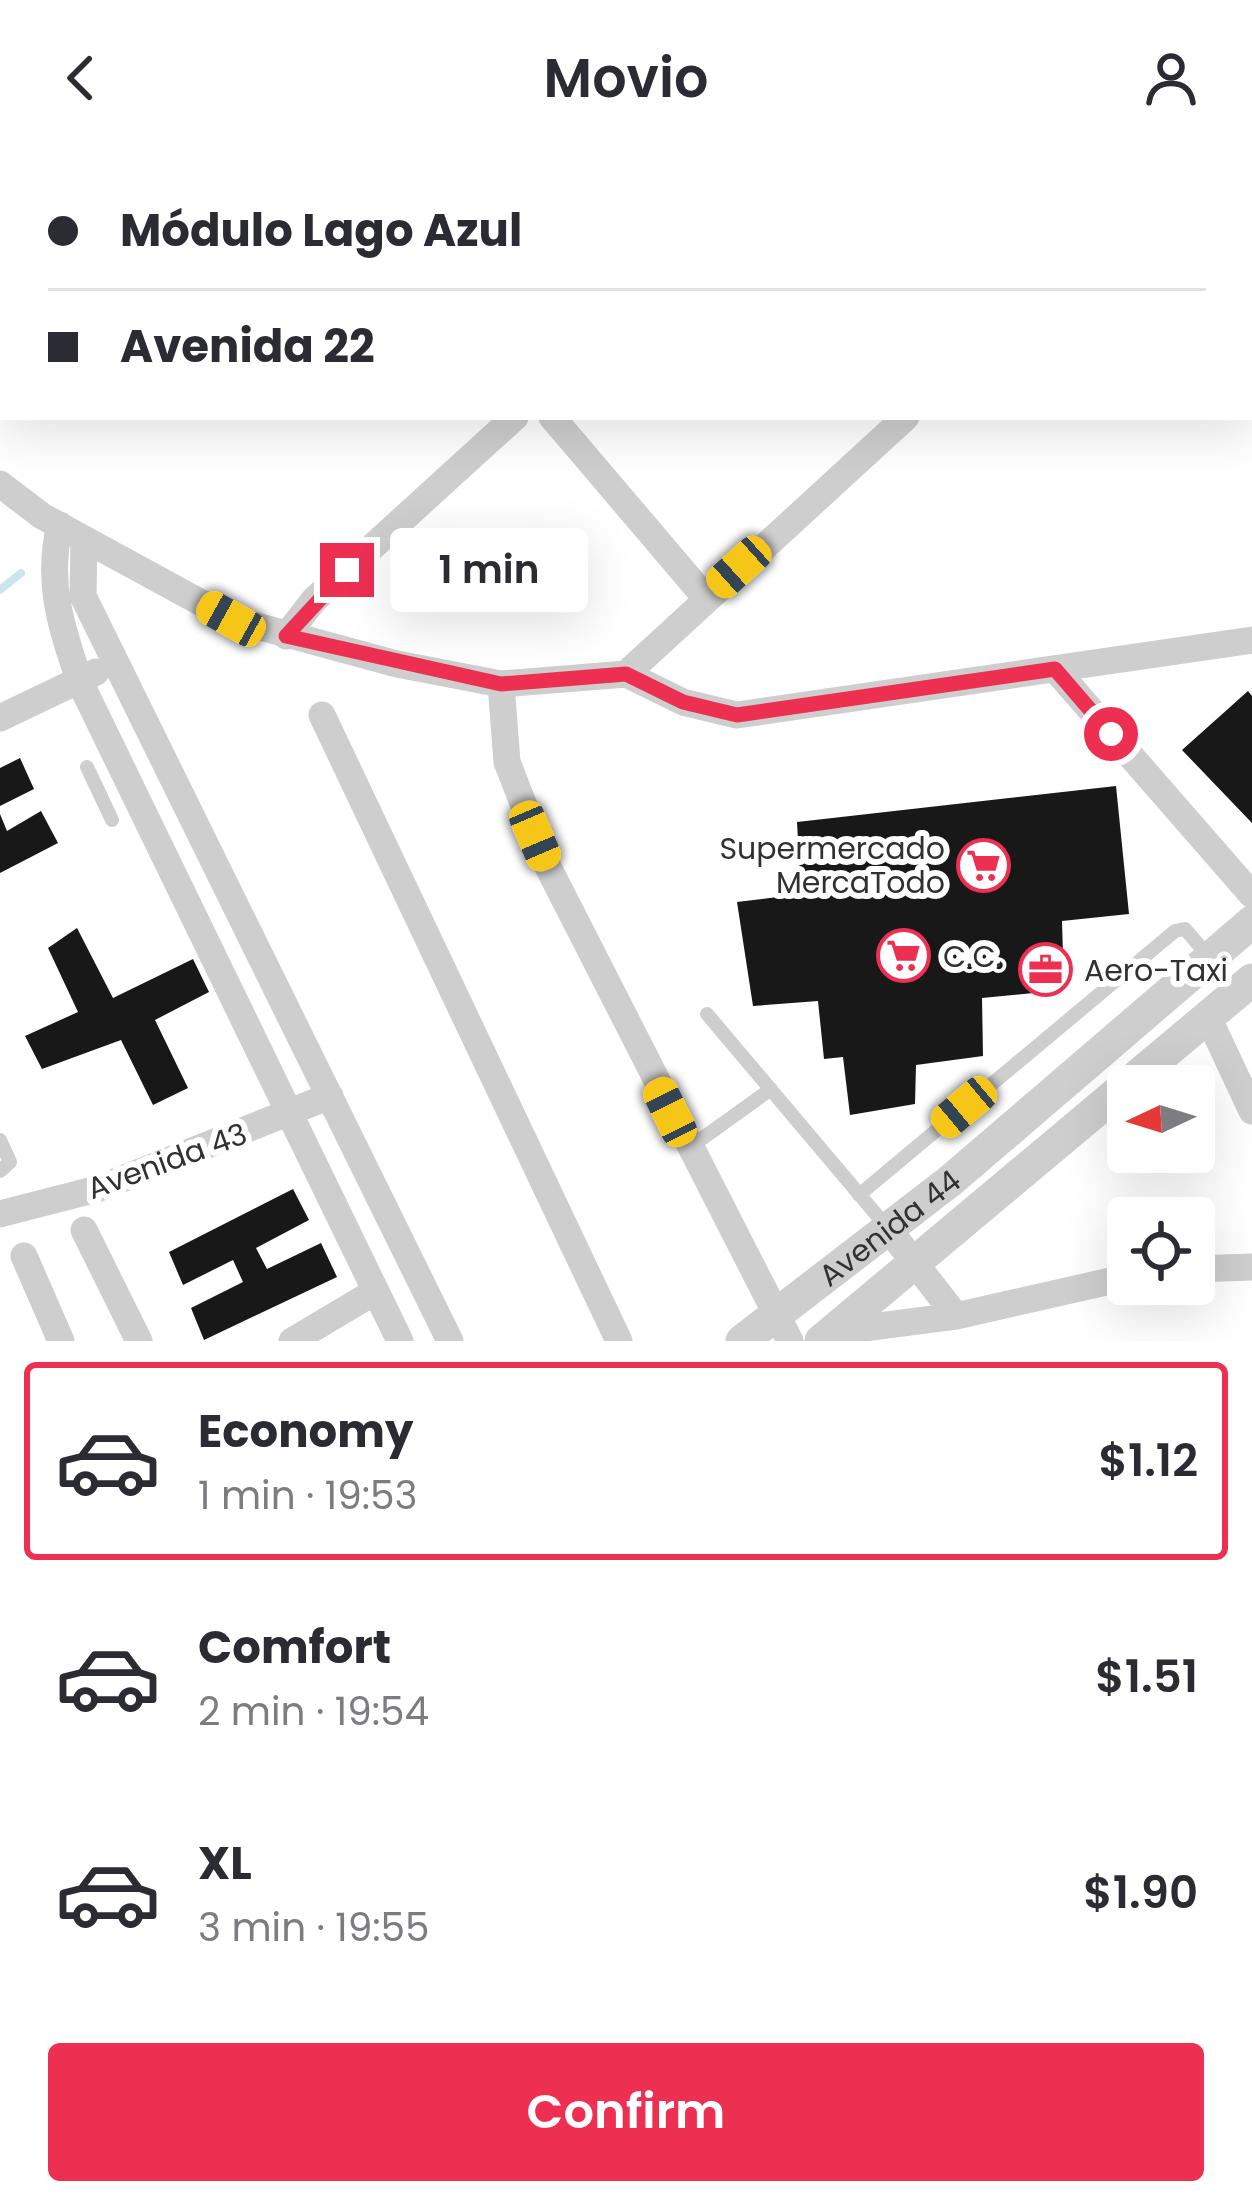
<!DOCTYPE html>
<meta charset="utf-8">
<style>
body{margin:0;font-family:Poppins,sans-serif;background:#f7f7f7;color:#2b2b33;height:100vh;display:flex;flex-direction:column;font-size:45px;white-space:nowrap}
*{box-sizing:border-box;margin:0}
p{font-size:39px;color:#7c7c81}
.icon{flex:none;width:66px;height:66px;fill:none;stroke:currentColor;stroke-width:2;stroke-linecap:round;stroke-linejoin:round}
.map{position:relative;height:1185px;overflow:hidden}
.details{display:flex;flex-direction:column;background:#fff;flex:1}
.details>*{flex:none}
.banner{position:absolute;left:0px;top:0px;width:1254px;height:264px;box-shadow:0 12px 48px #0002;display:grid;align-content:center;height:264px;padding:0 48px;background:#fff}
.needle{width:78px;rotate:266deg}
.buttons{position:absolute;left:1107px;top:909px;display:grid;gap:24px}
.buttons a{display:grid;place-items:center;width:108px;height:108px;border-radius:12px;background:#fff;box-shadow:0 12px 48px #0002;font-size:60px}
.end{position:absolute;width:54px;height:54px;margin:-27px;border:15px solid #ed2f52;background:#fff;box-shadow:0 0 0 6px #fff}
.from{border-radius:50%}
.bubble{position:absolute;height:84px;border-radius:12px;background:#fff;box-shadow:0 12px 48px #0002;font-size:39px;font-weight:600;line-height:84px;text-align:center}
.car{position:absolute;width:36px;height:72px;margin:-36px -18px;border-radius:15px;box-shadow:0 0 9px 3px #0007;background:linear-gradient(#f5c518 24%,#345 0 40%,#f5c518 0 76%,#345 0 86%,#f5c518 0)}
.banner b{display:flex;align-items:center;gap:42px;height:114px;font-size:45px}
.banner b+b{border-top:3px solid #e1e1e2}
.banner i{width:30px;height:30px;background:#2b2b33}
ul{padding:21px 0 0;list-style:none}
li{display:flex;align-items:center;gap:36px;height:198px;margin:0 24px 18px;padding:0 24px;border:6px solid transparent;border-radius:12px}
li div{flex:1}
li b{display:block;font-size:45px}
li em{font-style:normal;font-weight:600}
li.current{border-color:#ed2f52}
li>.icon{width:108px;height:108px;stroke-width:1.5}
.action{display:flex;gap:24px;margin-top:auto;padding:24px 48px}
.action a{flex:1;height:138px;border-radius:12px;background:#ed2f52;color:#fff;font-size:48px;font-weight:600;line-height:138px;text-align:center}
header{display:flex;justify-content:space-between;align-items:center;height:156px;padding:0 48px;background:#fff;font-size:54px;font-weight:600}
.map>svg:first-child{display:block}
</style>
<header><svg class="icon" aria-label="back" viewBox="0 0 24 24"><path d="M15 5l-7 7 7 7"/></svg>Movio<svg class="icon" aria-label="person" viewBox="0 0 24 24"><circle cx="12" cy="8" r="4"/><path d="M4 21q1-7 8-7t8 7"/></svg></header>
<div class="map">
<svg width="1252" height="1185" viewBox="0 0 1252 1185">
<rect width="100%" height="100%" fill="#fff"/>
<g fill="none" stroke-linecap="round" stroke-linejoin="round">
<path stroke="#cbe5ef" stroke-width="8" d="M0,434L21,417"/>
</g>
<path fill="#181818" d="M1248,535L1252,540V667L1182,594Z
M20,602L34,633L0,650V612Z
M1116,630L1129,758L1062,765L1064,834L982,842L983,900L916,909L915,948L850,959L843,901L824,903L818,845L753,850L737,746L801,738L797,666Z
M41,655L58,687L0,717V658L7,675Z
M77,772L113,842L193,803L209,836L155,864L188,932L153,949L121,884L42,913L25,880L78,856L48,792Z
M293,1033L309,1064L256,1092L267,1113L321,1087L337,1121L204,1184L191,1152L243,1126L233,1104L183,1129L169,1096Z"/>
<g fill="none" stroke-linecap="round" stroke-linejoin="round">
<path stroke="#cecece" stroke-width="14" d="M87,611L112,664
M707,858L886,1070
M0,984L10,1006L0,1015
M689,992L771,933
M859,1039L1175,775L1185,773L1210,802"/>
<path stroke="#cecece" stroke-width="27" d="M9,0L12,3
M323,0L326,3
M969,0L971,3
M380,3L384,0
M802,3L805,0
M552,261L705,441
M0,328L42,360L231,463L397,508L501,528L626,518L683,546L737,559L1252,484
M60,369C46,427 61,469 79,524L400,1185
M84,383L83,440L450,1185
M286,480L314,444L515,261
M1055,513L1252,739
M626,518L906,261
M501,528L507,606L548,711L790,1185
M322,559L619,1185
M0,562L96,516
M1208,861L1252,955
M0,1058L97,1033L330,940
M886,1070L956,1160
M84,1074L139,1185
M24,1100L61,1185
M1194,1113L1252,1111
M834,1176L956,1160L1128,1121
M292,1185L376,1135"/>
<g stroke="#cecece" stroke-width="33">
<path id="s1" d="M742,1185L950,1025L1252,766"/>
<path d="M821,1185L1252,824"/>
</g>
</g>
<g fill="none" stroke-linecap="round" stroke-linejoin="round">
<path stroke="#ed2f52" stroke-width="15" d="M347,414L286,480L501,528L626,518L683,546L737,559L1055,513L1111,578"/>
</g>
<defs>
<symbol id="supermarket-ring" viewBox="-11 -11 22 22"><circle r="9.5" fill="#fff" stroke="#ed2f52" stroke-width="1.5"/><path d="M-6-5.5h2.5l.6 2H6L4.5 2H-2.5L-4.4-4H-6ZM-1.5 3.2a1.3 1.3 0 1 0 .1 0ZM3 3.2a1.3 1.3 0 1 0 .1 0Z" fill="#ed2f52"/></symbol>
<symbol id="office-ring" viewBox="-11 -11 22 22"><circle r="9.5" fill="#fff" stroke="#ed2f52" stroke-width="1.5"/><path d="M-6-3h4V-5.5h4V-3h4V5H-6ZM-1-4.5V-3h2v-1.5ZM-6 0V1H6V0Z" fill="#ed2f52"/></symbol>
</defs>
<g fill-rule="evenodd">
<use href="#supermarket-ring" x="954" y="680" width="59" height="59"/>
<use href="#supermarket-ring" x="874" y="770" width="59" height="59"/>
<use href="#office-ring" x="1016" y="784" width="59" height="59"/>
</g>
<g text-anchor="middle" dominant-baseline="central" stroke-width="12" stroke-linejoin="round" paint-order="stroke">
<g font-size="30" fill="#313131" stroke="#fff" text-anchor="start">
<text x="945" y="692" text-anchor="end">Supermercado<tspan x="945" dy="34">MercaTodo</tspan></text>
<text x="943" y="800">C.C.</text>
<text x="1084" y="814">Aero-Taxi</text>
</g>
<g font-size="30" fill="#313131" stroke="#fff">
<text transform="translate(167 1005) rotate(-20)">Avenida 43</text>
<text stroke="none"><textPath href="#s1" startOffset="186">Avenida 44</textPath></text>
</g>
</g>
</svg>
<div class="buttons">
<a><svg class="needle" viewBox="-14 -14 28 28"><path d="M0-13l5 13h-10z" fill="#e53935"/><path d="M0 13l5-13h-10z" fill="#7c7c81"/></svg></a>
<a><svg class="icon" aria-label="locate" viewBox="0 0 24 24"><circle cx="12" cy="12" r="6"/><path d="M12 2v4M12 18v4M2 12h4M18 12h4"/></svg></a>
</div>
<i class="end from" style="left:1111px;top:578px"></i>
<i class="end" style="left:347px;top:414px"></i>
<div class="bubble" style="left:390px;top:372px;width:198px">1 min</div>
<i class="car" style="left:739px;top:411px;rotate:228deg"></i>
<i class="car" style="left:231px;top:463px;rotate:299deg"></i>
<i class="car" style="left:535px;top:680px;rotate:157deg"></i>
<i class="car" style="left:964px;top:951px;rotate:230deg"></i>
<i class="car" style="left:670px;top:956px;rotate:334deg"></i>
<div class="banner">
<b><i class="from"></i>Módulo Lago Azul</b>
<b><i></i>Avenida 22</b>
</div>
</div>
<section class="details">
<ul>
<li class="current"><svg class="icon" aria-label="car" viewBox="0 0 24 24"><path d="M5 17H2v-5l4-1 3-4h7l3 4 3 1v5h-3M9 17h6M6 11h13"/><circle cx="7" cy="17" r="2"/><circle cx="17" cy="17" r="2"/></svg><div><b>Economy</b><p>1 min · 19:53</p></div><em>$1.12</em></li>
<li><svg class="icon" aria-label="car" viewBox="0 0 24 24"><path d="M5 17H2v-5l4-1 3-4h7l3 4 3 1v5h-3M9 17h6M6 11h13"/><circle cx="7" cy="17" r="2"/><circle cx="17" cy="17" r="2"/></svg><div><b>Comfort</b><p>2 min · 19:54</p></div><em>$1.51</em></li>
<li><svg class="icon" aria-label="car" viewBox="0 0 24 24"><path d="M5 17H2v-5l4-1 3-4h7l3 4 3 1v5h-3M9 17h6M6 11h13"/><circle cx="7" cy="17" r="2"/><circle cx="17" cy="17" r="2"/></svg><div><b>XL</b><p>3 min · 19:55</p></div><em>$1.90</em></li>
</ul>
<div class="action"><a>Confirm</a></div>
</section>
